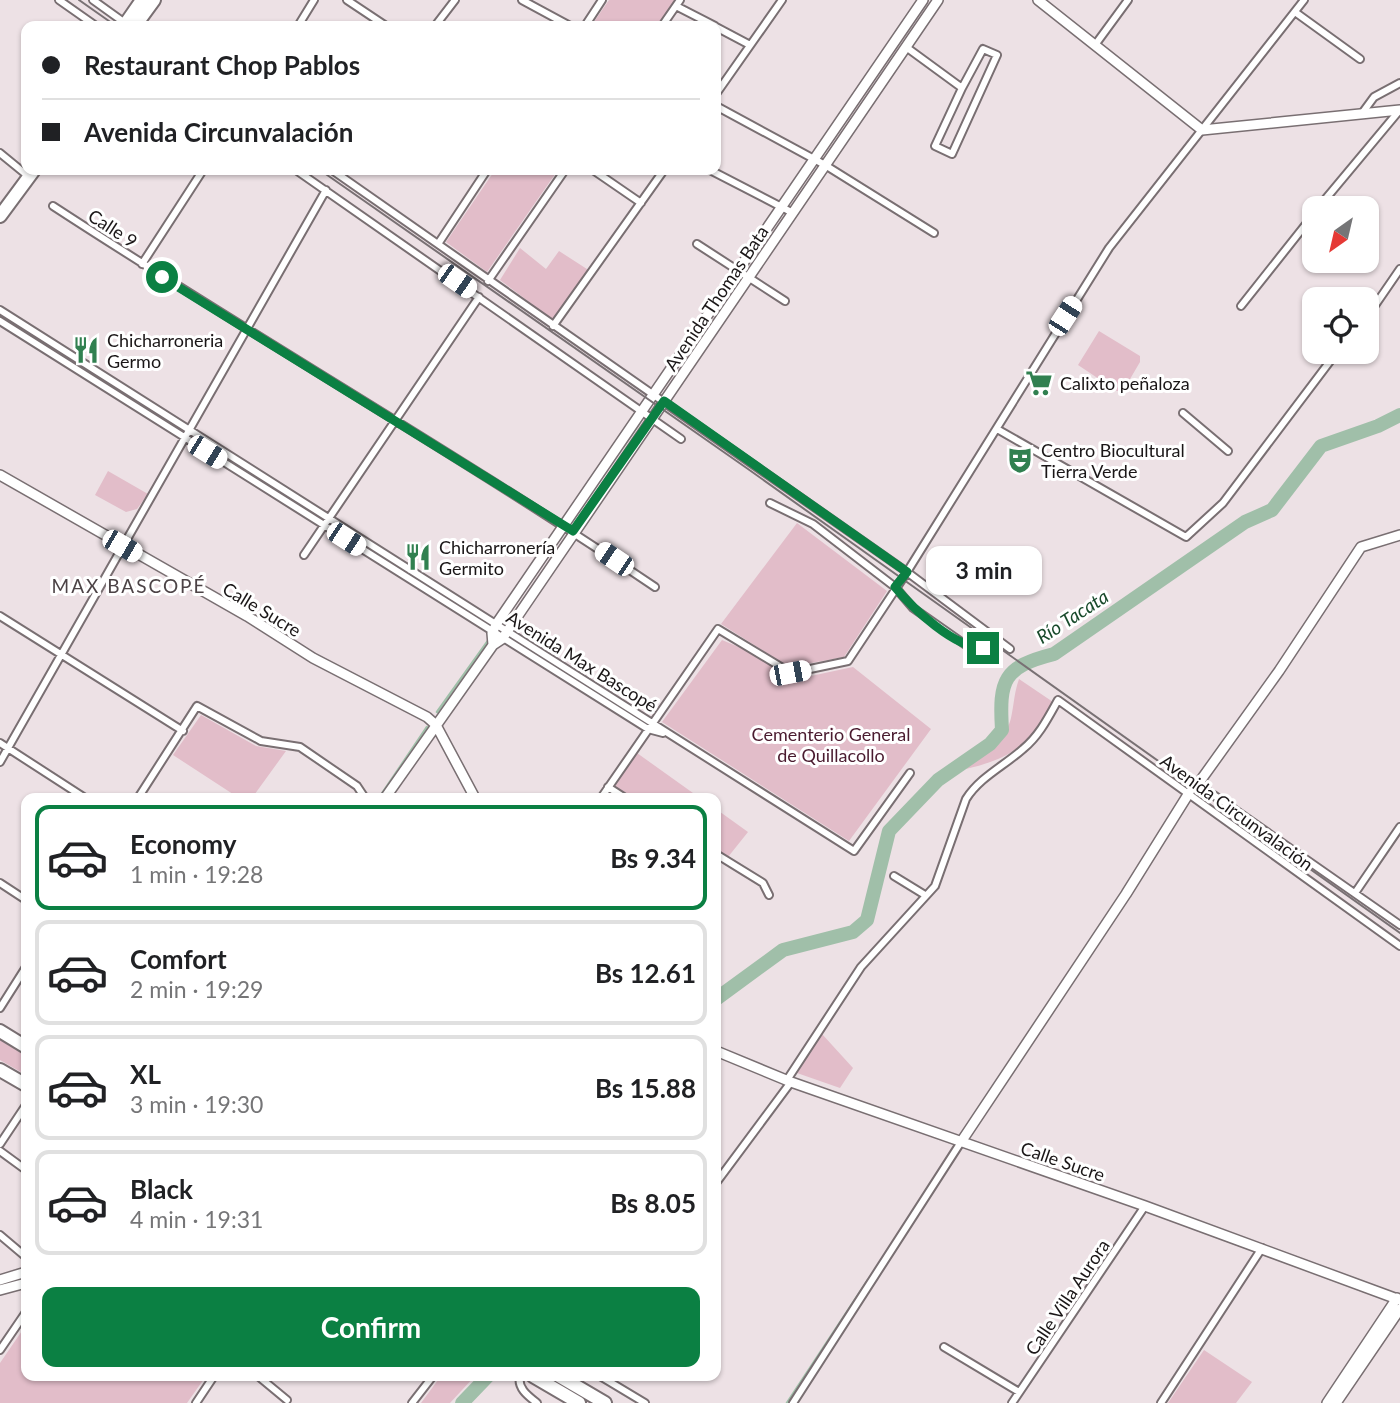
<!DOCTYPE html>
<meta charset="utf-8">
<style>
body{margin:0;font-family:Lato,sans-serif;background:#f6f6f6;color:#202124;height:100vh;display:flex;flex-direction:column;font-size:26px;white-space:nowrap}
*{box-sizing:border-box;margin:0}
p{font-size:23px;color:#757577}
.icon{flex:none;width:38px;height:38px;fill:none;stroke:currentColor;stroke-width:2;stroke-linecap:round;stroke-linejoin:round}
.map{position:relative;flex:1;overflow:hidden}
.drawer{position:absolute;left:21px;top:793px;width:700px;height:588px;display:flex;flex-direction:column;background:#fff;border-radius:14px;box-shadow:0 2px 5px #0004}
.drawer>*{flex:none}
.banner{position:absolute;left:21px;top:21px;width:700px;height:154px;border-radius:14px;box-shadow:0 2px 5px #0004;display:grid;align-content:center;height:154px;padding:0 21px;background:#fff}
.needle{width:46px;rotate:214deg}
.tools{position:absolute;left:1302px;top:196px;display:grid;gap:14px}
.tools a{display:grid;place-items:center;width:77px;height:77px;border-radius:14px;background:#fff;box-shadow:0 2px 5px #0004;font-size:35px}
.end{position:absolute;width:32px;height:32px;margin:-16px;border:9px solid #0b8043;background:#fff;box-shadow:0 0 0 4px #fff}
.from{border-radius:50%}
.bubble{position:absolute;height:49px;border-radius:14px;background:#fff;box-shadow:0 2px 5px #0004;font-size:23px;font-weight:700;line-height:49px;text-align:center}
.car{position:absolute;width:21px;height:42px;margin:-21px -10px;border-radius:9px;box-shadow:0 0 5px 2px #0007;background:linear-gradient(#fff 24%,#345 0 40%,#fff 0 76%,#345 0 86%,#fff 0)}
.banner b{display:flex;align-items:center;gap:24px;height:66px;font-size:26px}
.banner b+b{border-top:2px solid #e0e0e0}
.banner i{width:18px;height:18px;background:#202124}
ul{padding:12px 0 0;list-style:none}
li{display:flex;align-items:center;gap:21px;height:105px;margin:0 14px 10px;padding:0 7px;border:4px solid #e0e0e0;border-radius:14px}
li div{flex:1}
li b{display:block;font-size:26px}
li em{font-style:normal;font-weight:700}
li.on{border-color:#0b8043}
li>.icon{width:63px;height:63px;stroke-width:1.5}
.action{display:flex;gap:14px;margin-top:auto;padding:14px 21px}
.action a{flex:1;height:80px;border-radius:14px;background:#0b8043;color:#fff;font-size:28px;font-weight:700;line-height:80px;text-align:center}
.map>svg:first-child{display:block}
</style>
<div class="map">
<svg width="1400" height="1403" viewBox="0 0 1400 1403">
<rect width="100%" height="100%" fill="#ede1e5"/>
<path fill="#e2bdc9" d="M609,0H675L657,26H591Z
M495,170H558L487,272L446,242Z
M520,248L546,269L559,251L590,271L553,320L500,280Z
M1099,331L1140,356V362L1123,391H1117L1078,365Z
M108,471L148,494L137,509L126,512L95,495Z
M797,523L887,591L844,657L789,667L721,624Z
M722,640L753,653L792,680L853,667L931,729L849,841L662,722Z
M1019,679L1053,702C1030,744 1013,758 966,769C984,754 1005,742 1011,718C1014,705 1014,693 1019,679Z
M201,715L256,746L286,751L252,798H239L173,755Z
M637,753L700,798H633L614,787Z
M716,809L748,832L728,857L716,850Z
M822,1034L853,1068L840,1088L797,1073Z
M0,1040L26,1056V1075L0,1060Z
M26,1325V1376H206L187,1403H0V1363Z
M1204,1350L1252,1382L1236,1403H1168Z
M441,1376H475L450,1403H421Z"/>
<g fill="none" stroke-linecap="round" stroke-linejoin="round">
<path stroke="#a0bfa9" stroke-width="2.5" d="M623,447L639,424
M506,618L533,577
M437,712L490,638
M379,798L427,727
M787,1403L868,1280"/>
<path stroke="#a0bfa9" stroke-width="14" d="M716,999L783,950L853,932L867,920L889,831L938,780L990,744L1002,730C999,680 1003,667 1054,654L1245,522L1272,510L1321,446L1378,426L1400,415
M462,1403L488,1376"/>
<defs>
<path id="street" d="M59,0L96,26
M93,0L125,23
M347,0L386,26
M522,0L570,26
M676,6L715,26
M1295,12L1360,59
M298,26L314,0
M435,26L455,0
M585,26L602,0
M662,26L680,0
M716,27L750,45
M1095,45L1128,0
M906,47L962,88L935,146L952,154L997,55L983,49L962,88
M716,94L782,0
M716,106L825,165L934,233
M1363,112L1374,97L1400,83
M0,153L28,176
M296,170L681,439
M332,170L907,572L1010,649
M593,170L641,203
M710,170L793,213
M53,206C252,336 458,454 655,587
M1318,208L1399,111
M438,244L487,170
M697,244L785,301
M142,264L203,170
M488,281L565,170
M1241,306L1314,214
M0,310L854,851L910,773
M1367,317L1400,269
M0,321L648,729L663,733
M553,326L664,170
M1183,413L1228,451
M997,429L1186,537L1223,503L1337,352
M770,503L813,524L895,587L913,608L970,648L983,647
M304,555L479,297
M0,616L183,731
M0,743L85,798
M0,762L326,190
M608,787L625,798
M1189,793L1198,784L1400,925
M138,798L197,706L261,741L300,747L357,786L365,798
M601,798L718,629L791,673L848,661L907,572L1109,248L1304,0
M716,854L763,883L769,895
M894,876L925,895
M0,883L26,900
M1355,893L1400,827
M0,1008L26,967
M787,1080L861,967L935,886L966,799C980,777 1004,766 1023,749C1039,736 1048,718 1058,700L1400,946
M0,1144L26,1105
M0,1151L26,1170
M716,1183L791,1082
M0,1235L26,1257
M944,1347L1019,1392
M0,1350L26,1312
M258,1376L287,1400
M520,1376C517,1388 528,1396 537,1403
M600,1376L645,1403
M196,1403L214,1376
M412,1403L433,1376
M793,1403L961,1142
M1012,1403L1145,1206
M1161,1403L1262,1248"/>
<path id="secondary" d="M1038,0L1202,130L1400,110
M0,475L247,616L313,658L427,717L436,725L475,798
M493,645L492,633L497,623L923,0
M1198,784L1279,671L1361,547L1400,535
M385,798L493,645L502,639L938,0
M716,1051L791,1082L1145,1206L1400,1300
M961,1142L1126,894L1189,793
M0,1280L26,1272
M0,1290L26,1283
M1327,1403L1397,1298
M1336,1403L1400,1309"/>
<path id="highway" d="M124,26L142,0
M135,26L154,0
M0,216L34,170
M0,1031L26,1047
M0,1070L26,1085
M533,1376L579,1403
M559,1376L605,1403"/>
</defs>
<use href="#street" stroke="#796f72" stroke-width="10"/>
<use href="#secondary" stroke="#796f72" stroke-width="12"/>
<use href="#highway" stroke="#796f72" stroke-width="16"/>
<use href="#street" stroke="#fff" stroke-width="6"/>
<use href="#secondary" stroke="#fff" stroke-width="9"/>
<use href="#highway" stroke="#fff" stroke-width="12"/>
<path stroke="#797174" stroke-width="2" d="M79,0L116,26
M320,170L748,469L1400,933"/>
</g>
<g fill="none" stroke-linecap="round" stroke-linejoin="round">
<path stroke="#0b8043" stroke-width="9" d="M162,277L573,531L664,401L907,572L895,587C913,609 955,648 983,648"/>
</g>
<defs>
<symbol id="restaurant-bare" viewBox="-9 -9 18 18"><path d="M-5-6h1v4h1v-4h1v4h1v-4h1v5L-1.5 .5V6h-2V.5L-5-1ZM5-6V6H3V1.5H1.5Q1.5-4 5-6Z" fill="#318050" stroke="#fff" stroke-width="2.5" paint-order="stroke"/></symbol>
<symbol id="supermarket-bare" viewBox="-9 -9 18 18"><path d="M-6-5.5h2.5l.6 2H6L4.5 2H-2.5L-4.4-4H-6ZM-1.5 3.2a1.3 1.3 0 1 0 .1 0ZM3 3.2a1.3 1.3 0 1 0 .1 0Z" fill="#318050" stroke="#fff" stroke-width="2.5" paint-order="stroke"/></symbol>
<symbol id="theatre-bare" viewBox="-9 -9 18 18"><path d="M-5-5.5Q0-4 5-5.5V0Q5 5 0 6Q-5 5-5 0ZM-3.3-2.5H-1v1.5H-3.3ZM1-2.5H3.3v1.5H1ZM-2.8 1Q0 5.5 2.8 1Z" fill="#318050" stroke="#fff" stroke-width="2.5" paint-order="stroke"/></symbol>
</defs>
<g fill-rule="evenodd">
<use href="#restaurant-bare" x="67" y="331" width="38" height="38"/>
<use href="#supermarket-bare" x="1020" y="364" width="38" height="38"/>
<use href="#theatre-bare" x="1001" y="441" width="38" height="38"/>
<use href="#restaurant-bare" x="399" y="538" width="38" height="38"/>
</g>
<g text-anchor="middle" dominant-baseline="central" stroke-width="6" stroke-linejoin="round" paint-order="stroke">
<g font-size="18" fill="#1a1617" stroke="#fff">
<text transform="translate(113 228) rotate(33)">Calle 9</text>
<text transform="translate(716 298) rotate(-56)">Avenida Thomas Bata</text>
<text transform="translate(262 609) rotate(31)">Calle Sucre</text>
<text transform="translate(582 661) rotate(32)">Avenida Max Bascopé</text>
<text transform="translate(1237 812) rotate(36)">Avenida Circunvalación</text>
<text transform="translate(1063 1161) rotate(19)">Calle Sucre</text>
<text transform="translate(1067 1297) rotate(-56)">Calle Villa Aurora</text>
</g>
<g font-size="18" fill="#1a1617" stroke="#fff" text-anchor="start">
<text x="107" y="340">Chicharroneria<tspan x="107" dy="21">Germo</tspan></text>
<text x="1060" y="383">Calixto peñaloza</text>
<text x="1041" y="450">Centro Biocultural<tspan x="1041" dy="21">Tierra Verde</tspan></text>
<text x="439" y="547">Chicharronería<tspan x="439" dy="21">Germito</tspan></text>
</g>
<g font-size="18" fill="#4a1b2f" stroke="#fff">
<text x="831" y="734">Cementerio General<tspan x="831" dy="21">de Quillacollo</tspan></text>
</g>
<g font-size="19" letter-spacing="2" fill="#4c4346" stroke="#fff">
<text x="129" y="585">MAX BASCOPÉ</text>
</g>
<g font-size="19" font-style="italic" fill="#184a2b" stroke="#fff">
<text transform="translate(1072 616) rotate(-33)">Río Tacata</text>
</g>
</g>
</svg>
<div class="tools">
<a><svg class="needle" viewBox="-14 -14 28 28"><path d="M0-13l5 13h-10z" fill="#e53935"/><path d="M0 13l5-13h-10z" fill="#757577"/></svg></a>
<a><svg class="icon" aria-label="locate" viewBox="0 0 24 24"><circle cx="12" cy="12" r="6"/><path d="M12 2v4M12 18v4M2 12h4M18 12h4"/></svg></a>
</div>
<i class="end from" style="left:162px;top:277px"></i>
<i class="end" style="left:983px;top:648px"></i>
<div class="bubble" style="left:926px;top:546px;width:116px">3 min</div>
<i class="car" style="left:457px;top:281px;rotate:125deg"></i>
<i class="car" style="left:1065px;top:316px;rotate:33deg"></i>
<i class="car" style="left:207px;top:452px;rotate:122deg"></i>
<i class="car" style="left:346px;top:539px;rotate:123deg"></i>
<i class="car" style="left:122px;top:546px;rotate:120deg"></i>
<i class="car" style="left:614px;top:559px;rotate:304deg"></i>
<i class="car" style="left:790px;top:673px;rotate:79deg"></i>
<div class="banner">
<b><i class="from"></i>Restaurant Chop Pablos</b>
<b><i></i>Avenida Circunvalación</b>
</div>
<section class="drawer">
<ul>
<li class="on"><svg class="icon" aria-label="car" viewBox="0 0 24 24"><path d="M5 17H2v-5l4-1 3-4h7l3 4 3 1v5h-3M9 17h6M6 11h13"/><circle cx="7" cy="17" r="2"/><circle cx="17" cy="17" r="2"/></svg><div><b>Economy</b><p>1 min · 19:28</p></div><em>Bs 9.34</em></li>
<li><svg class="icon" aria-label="car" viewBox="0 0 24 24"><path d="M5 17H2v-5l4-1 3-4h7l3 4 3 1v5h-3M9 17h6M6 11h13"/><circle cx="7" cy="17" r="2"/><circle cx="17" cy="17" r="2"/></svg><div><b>Comfort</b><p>2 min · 19:29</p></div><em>Bs 12.61</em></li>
<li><svg class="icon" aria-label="car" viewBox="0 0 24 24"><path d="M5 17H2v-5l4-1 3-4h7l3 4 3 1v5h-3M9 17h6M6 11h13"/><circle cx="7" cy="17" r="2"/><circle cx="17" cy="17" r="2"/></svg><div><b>XL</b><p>3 min · 19:30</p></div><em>Bs 15.88</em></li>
<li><svg class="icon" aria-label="car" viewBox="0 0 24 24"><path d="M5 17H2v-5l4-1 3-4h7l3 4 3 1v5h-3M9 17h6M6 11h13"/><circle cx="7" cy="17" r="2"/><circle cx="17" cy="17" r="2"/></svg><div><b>Black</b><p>4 min · 19:31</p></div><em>Bs 8.05</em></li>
</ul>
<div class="action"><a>Confirm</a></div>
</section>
</div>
